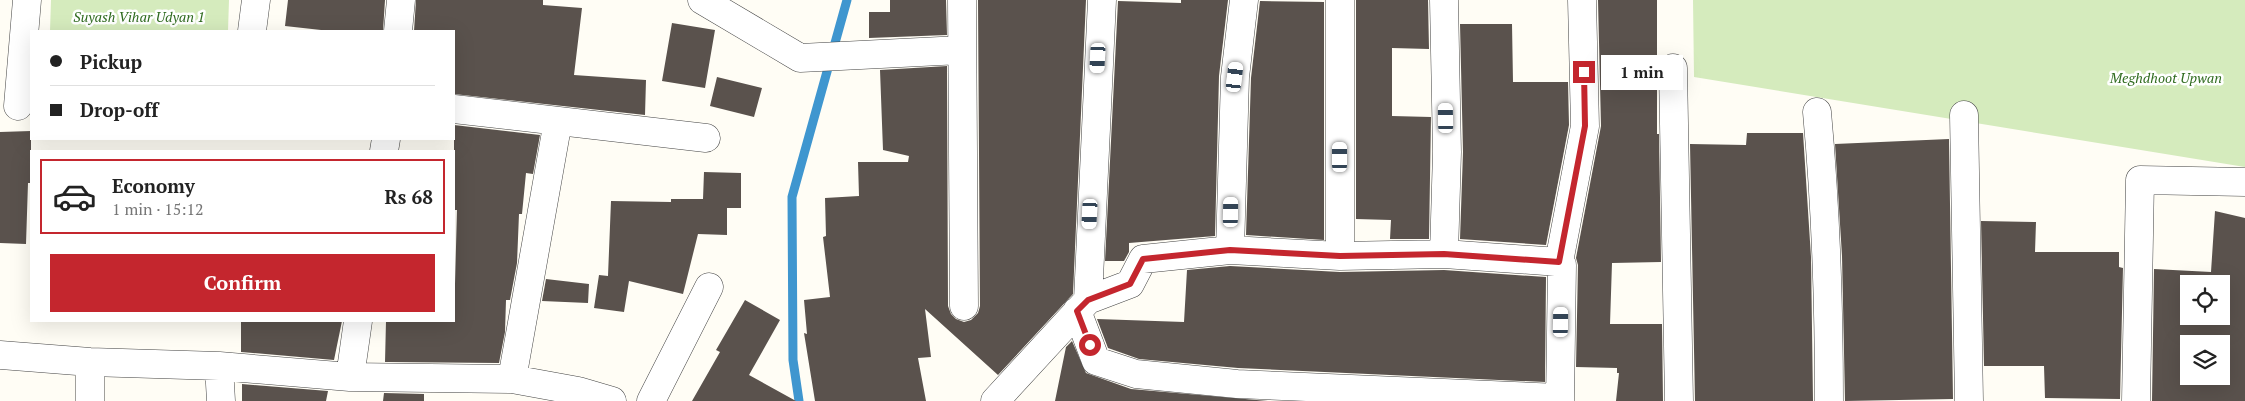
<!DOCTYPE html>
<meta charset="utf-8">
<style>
body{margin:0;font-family:"PT Serif",serif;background:#f2f2f2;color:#222;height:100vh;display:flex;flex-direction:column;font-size:19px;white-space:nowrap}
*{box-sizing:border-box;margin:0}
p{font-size:16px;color:#767676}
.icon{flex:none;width:28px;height:28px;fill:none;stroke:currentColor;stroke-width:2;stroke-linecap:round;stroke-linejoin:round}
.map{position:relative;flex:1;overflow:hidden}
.side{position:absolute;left:30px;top:150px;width:425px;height:172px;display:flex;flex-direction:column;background:#fff;border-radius:0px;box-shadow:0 5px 20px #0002}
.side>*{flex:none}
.top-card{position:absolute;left:30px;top:30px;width:425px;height:110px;border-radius:0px;box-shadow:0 5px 20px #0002;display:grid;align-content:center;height:110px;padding:0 20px;background:#fff}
.buttons{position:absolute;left:2180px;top:275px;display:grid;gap:10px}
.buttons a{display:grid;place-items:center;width:50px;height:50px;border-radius:0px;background:#fff;box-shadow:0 5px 20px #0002;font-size:25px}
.end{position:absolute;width:22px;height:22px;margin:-11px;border:6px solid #c4262e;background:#fff;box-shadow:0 0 0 2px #fff}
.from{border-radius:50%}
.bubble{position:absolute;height:35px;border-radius:0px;background:#fff;box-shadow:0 5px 20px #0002;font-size:16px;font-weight:600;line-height:35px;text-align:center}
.car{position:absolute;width:15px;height:30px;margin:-15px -8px;border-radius:6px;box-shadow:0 0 4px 1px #0007;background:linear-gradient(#fff 24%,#345 0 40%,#fff 0 76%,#345 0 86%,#fff 0)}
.top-card b{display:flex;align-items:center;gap:18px;height:48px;font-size:19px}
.top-card b+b{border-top:1px solid #e0e0e0}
.top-card i{width:12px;height:12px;background:#222}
ul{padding:9px 0 0;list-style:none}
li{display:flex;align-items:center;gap:15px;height:75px;margin:0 10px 8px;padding:0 10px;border:2px solid transparent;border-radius:0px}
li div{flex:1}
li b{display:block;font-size:19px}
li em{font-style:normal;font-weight:600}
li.current{border-color:#c4262e}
li>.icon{width:45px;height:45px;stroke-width:1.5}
.cta{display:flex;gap:10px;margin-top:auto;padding:10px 20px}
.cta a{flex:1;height:58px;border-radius:0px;background:#c4262e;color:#fff;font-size:20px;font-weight:600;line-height:58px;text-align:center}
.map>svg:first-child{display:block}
</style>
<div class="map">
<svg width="2245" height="401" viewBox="0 0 2245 401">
<rect width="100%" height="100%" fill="#fffdf5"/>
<path fill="#d5ebbd" d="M51,0H229L228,31H50Z
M1693,0H2245V167L1694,77Z"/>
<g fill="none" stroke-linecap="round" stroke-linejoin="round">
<path stroke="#3f96cf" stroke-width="9" d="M799,401L793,360L792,197L847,0"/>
</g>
<path fill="#5a524d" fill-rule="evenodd" d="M288,0H385L383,31H330L285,26Z
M416,0H543V5L582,8L574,75L646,80L645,115L454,94V31H414Z
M890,0H946L947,35L869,38V12H890Z
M978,0H1086L1073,294L998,375L925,309L931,357L918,358L926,401H815L804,333L807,334L804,300L830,297L823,237L826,236L825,198L859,196L858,162H908L909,156L883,150L880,70L947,66L948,306L951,314L956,319L964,322L971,320L978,313L980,306Z
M1181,0H1228L1219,76L1215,236L1129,243V252L1124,261H1105L1118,1L1181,3Z
M1356,0H1428L1429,49L1392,48V116L1431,117L1429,239H1390L1391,220L1356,219Z
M1598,0H1657V134H1659L1661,262L1612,263L1610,324H1662L1663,401H1616L1619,373H1617V368L1576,367L1578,265L1576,258L1601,126Z
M1260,1L1324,2V240L1246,235L1251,78Z
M672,23L715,30L705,88L662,81Z
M1460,24H1512L1513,82H1568L1569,125L1546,245L1460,239L1463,152Z
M717,77L762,88L754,117L710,106Z
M454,125L540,135L533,174L526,173L522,214H519L517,263L510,300H506L505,332L499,363L385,362L386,321H454L457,210H454Z
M31,131V183H28L26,244L0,243V132Z
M1747,133H1803L1811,257L1813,401H1695L1690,144L1746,145Z
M1949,139L1953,399L1845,401L1842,256L1835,144Z
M704,172L741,173V208H727V235L698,234L683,294L629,281L624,312L594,308L599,275L608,276L611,201L671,202V199H703Z
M2215,211L2245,218V401H2152L2154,269L2211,272ZM2189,284H2221V316H2189ZM2189,344H2221V376H2189Z
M1981,221L2036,222L2035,252H2119V267L2123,268L2120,399L2045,398L2044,366H1984Z
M1230,266L1340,272L1444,270L1546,277L1545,382L1238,368L1139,359L1108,348L1097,319L1184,322L1187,270Z
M546,279L589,284L588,303L542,301Z
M745,300L780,320L749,375L796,401H692L720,352L716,350Z
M241,321H342L334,360L241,352Z
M1072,341L1086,373L1131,389L1268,401H1055L1066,347Z
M242,384L328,391L326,401H242Z
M384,393L424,394V401H383Z"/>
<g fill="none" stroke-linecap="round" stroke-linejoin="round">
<defs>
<path id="minor" d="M702,0L800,58L961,50
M962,0L964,306
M1340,0V256
M1444,0L1447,152L1444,254
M252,31L256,0
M398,31L401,0
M1673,68L1679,401
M18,106L27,0
M454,109L706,138
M1817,112C1826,209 1829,305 1829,401
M1964,115L1969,401
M384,151L386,139
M1230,250L1235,77L1244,0
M1088,300L1102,0
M1077,311L1096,361L1136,374L1237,384L1560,398
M0,355L90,362L219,366L350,377L512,379L578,391L612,401
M90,362V401
M219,366L221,401
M350,377L358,321
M512,379L558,121
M651,401L709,287
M995,401L1088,300L1130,284L1143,259L1230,250L1340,256L1444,254L1559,262
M1560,401L1562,265L1559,262L1585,126L1582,0
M2136,401L2140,180L2245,182"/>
</defs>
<use href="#minor" stroke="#444" stroke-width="29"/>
<use href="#minor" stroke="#fff" stroke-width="28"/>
</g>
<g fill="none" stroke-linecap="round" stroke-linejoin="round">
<path stroke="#c4262e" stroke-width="6" d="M1090,345L1077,311L1088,300L1130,284L1143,259L1230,250L1340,256L1444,254L1559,262L1585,126L1584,72"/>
</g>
<g text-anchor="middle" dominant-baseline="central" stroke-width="5" stroke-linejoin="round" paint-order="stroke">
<g font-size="14" font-style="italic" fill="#2f6b1f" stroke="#fff">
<text x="139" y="16">Suyash Vihar Udyan 1</text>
<text x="2166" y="77">Meghdhoot Upwan</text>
</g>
</g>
</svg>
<div class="buttons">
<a><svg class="icon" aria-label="locate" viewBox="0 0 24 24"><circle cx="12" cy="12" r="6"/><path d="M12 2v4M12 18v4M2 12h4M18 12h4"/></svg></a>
<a><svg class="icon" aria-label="layers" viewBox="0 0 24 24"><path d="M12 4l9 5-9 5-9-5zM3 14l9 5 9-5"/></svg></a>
</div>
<i class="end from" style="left:1090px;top:345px"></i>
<i class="end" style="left:1584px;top:72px"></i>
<div class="bubble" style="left:1601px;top:55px;width:82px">1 min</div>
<i class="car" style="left:1098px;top:58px;rotate:183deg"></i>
<i class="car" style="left:1235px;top:77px;rotate:7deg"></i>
<i class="car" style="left:1446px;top:118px;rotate:359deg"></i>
<i class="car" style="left:1340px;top:157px;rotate:0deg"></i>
<i class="car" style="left:1231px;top:212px;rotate:1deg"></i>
<i class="car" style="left:1090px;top:214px;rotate:183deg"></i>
<i class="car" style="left:1561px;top:322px;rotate:1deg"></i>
<div class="top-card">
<b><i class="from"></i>Pickup</b>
<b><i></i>Drop-off</b>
</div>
<section class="side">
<ul>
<li class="current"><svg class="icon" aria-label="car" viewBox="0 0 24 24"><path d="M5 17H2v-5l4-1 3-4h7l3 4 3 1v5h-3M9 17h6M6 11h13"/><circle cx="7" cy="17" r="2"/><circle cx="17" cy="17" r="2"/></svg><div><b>Economy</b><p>1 min · 15:12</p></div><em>Rs 68</em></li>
</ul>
<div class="cta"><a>Confirm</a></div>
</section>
</div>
